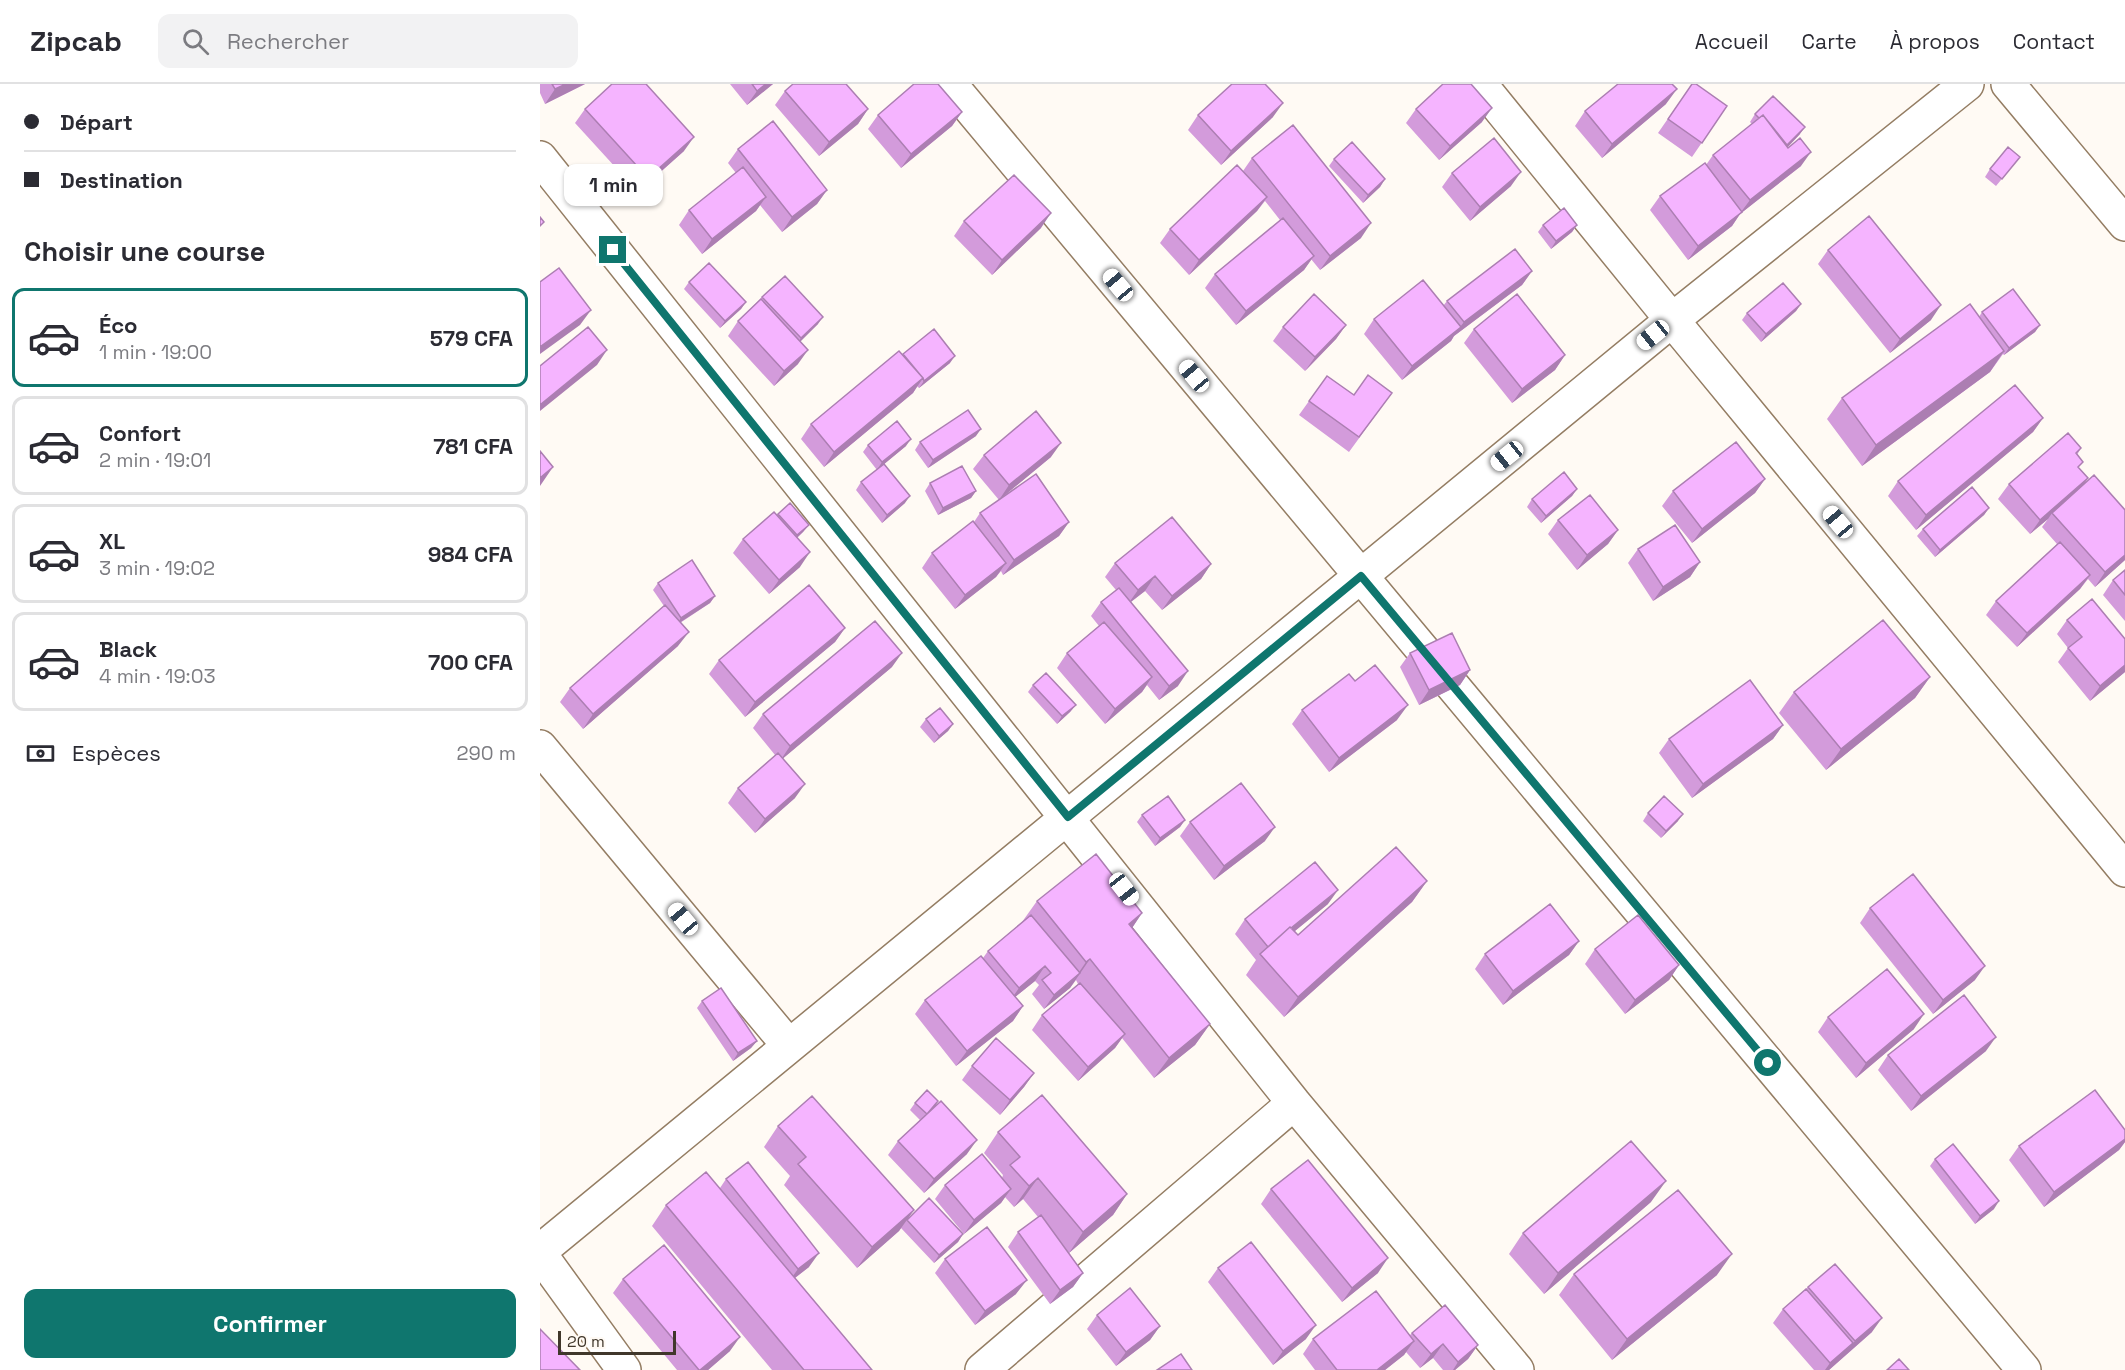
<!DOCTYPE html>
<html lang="fr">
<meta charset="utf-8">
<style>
body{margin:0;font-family:"Space Grotesk",sans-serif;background:#f2f2f3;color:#2b2b33;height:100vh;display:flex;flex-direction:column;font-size:22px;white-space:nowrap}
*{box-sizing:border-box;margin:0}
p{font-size:20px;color:#7c7c81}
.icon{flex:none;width:33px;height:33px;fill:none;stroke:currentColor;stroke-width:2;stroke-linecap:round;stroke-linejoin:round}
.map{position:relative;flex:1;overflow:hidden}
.panel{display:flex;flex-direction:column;background:#fff;width:540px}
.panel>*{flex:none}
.banner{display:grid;align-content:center;height:132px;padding:0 24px;background:#fff}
.scale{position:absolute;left:18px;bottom:15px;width:118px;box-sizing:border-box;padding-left:6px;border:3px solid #40372b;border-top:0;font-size:16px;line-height:21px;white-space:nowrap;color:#40372b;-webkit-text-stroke:4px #fffaf4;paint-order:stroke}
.end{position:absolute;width:27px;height:27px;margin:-14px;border:8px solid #0f766e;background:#fff;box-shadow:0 0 0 3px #fff}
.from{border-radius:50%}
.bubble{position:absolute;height:42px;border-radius:12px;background:#fff;box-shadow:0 2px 4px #0004;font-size:20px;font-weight:700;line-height:42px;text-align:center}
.car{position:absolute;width:18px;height:36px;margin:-18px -9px;border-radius:8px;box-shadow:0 0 4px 2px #0007;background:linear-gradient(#fff 24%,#345 0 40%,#fff 0 76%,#345 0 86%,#fff 0)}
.banner b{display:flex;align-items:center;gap:21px;height:57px;font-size:22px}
.banner b+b{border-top:2px solid #e1e1e2}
.banner i{width:15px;height:15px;background:#2b2b33}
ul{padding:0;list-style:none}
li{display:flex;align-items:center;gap:18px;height:99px;margin:0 12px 9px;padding:0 12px;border:3px solid #e1e1e2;border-radius:12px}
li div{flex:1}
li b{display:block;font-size:22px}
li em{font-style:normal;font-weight:700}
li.active{border-color:#0f766e}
li>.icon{width:54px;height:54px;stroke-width:1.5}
h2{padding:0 24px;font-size:27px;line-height:72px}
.pay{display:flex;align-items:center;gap:15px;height:66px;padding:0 24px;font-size:22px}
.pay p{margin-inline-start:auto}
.primary-button{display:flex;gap:12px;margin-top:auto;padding:12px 24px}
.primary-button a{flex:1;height:69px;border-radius:12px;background:#0f766e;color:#fff;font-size:24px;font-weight:700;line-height:69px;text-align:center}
header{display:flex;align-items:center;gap:36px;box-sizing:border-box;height:84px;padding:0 30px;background:#fff;border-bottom:2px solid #e1e1e2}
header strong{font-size:28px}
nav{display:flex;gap:33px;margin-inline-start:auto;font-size:21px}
.search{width:420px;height:54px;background:#f2f2f3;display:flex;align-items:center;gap:15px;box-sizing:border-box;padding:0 21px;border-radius:12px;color:#7c7c81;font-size:22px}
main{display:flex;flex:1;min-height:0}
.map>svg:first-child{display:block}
</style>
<header>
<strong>Zipcab</strong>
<div class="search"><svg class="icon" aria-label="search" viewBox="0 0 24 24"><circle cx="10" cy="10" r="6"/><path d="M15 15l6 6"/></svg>Rechercher</div>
<nav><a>Accueil</a><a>Carte</a><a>À propos</a><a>Contact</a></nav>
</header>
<main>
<section class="panel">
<div class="banner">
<b><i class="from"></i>Départ</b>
<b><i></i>Destination</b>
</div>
<h2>Choisir une course</h2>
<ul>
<li class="active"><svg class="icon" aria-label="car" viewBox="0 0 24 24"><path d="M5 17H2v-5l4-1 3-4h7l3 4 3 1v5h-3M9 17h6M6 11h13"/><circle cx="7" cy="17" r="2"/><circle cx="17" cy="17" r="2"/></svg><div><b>Éco</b><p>1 min · 19:00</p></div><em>579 CFA</em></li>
<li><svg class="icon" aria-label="car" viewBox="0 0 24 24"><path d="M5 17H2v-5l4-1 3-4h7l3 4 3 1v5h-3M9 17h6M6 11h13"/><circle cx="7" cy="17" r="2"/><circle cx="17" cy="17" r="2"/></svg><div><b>Confort</b><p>2 min · 19:01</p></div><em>781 CFA</em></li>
<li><svg class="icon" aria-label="car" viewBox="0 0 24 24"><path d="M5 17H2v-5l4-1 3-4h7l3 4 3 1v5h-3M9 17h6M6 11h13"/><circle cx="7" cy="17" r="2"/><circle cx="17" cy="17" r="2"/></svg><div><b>XL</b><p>3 min · 19:02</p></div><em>984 CFA</em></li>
<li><svg class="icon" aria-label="car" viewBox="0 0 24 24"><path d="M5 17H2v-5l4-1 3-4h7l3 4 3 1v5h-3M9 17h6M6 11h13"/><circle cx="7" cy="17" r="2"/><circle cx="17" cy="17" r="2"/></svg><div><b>Black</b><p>4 min · 19:03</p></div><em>700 CFA</em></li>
</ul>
<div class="pay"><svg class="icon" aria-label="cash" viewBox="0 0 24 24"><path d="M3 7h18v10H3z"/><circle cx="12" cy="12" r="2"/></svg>Espèces<p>290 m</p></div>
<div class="primary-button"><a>Confirmer</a></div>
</section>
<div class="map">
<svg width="1585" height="1286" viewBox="0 0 1585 1286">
<rect width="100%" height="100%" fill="#fffaf4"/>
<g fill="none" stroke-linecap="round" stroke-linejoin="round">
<defs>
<path id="minor" d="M410,0L1484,1286
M940,0L1132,236L1585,786
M1468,0L1585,140
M0,74L754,1019L977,1286
M0,663L249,962
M0,1167L1132,236L1427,0
M0,1170L84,1286
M442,1286L754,1019"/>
</defs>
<use href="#minor" stroke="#947d63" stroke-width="36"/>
<use href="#minor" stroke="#fff" stroke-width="33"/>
</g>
<path fill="#d39bdb" d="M0,0H45L5,20L0,9Z
M190,0H233L207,21Z
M1152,0L1187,22L1152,73L1118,49Z
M245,7L328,25L318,40L279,72L235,21Z
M1126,20L1062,74L1035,42L1045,27Z
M45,25L144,67L98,108L35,39Z
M876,25L942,38L899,76L866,39Z
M422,28L412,42L361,84L328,45L338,31Z
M1215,30L1260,50L1248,63L1261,82L1200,130L1192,142L1148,176L1110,126L1120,112L1166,81L1173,71L1212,40L1210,38Z
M658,31L733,33L681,81L648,46Z
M198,65L287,106L277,120L242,148L220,121L216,127L162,170L139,141L149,126L196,89L188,79Z
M1480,73L1456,102L1445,93L1450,85Z
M712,74L821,154L780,186L771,175L764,186L696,241L665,204L675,190L740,136L725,117L717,127L649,191L620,159L630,145L703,87Z
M794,75L845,95L840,103L823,119L789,82Z
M912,89L971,102L930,137L902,103Z
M424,137L501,144L452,191L414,152Z
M1003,141H1037L1032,148L1011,165L998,148Z
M1288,166L1391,236L1350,269L1278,180Z
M992,187L982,201L914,252L911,257L862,296L824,250L834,235L903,222L907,217Z
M149,198L206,218L201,225L180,244L144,205Z
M222,213L278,240L260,257L258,280L234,302L188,252L198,237Z
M1261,220L1256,227L1221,258L1202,236L1207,229Z
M1442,228L1500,241L1495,248L1464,271L1463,270L1450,288L1322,382L1287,335L1302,314L1439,233Z
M806,241L796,255L765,287L733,257L743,243Z
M934,245L1025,271L1015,286L972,319L924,259Z
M362,270L410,279L379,304L377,302L373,309L284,383L261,355L271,340Z
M787,292L814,311L852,309L809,368L759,331Z
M1503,334L1493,348L1376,446L1348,412L1358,397Z
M436,352L388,384L375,366L380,358Z
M328,361L366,362L344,380L365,419L342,439L316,406L321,398L337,386L323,368Z
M1541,364L1537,371L1539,384L1548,394L1544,400L1585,426V476L1555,503L1548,495L1540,505L1477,563L1446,531L1456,517L1517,460L1502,443L1508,435L1490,450L1458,415L1469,400Z
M444,371L511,373L459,416L433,385Z
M1225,395L1215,409L1152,459L1122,422L1133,407Z
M390,399L436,407L431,414L398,431L385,407Z
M1037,405L1032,412L1001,439L987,423L992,415Z
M1449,424L1444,431L1395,473L1377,452L1383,445Z
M440,429L529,438L519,452L463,491L461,487L456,493L415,525L382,484L392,469L434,438Z
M238,430L269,441L263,448L257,454L260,483L229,510L193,469L203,455Z
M1018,436L1078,446L1068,460L1037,486L1008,450Z
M1098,465L1160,478L1150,493L1113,517L1088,479Z
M575,479L671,480L661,495L622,526L605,507L591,518L638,602L619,616L607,601L602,608L565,640L517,584L527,569L559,542L551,532L561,518L576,506L565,493Z
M1585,486V537L1563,511L1573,496Z
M118,499L175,512L170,519L140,539L138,562L43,645L20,618L30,604L124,522L113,506Z
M1527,536L1585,588L1550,617L1518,578L1528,564L1517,550Z
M305,544L295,558L205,633L169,590L179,576Z
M870,569L930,586L920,601L879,621L860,583Z
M352,583L243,674L255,714L215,749L188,719L198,704L235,671L213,644L223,630Z
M1390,593L1375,614L1286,686L1239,629L1254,608Z
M815,597L857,636L789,688L752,640L762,626Z
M493,601L536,621L530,628L517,640L488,608Z
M386,635L413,640L408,647L394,659L380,643Z
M1243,641L1233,655L1152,714L1119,669L1129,655Z
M1108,729L1138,737L1121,754L1103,737Z
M602,731L645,736L640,743L615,762L597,738Z
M650,738L725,757L674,796L640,752Z
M887,797L872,818L744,933L706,891L716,876L695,850L705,835L788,820L755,847L758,851Z
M497,817L602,829L592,844L670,940L655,961L614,994L582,954L575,964L538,997L492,946L502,931L538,900L536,896L530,904L504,925L492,910L499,901L495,897L475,913L483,922L473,937L416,982L375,930L385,916L443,874L448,867L482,838Z
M1330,824L1435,896L1393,930L1320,839Z
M1039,857L1029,871L963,921L935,885L945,870Z
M1055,865L1139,881L1129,896L1085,930L1045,880Z
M162,917L217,957L211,964L193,977L157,924Z
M1288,933L1374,945L1316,994L1278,948Z
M1446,967L1371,1027L1338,986L1348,971Z
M432,982L494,989L484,1003L460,1031L422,996Z
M398,1017L394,1024L427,1070L384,1109L348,1071L358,1057L380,1036L370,1026L375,1019Z
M238,1042L374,1126L369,1133L423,1150L418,1158L394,1179L361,1144L359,1147L317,1184L244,1101L250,1092L224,1063Z
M1585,1046V1058L1579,1066L1504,1123L1469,1076L1479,1062Z
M458,1048L587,1110L573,1131L529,1169L543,1189L533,1203L510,1220L468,1163L478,1148L498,1133L483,1115L474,1123L465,1113L461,1119L424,1150L395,1115L405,1101L462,1094L463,1091L444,1069Z
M1395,1075L1454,1125L1435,1140L1390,1082Z
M186,1095L269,1183L255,1194L332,1286H232L112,1142L126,1121L180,1104Z
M731,1105L838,1189L802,1218L721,1120Z
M1111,1118L1004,1210L969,1170L983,1149Z
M405,1175L476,1210L435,1241L395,1189Z
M678,1184L766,1255L733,1281L668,1198Z
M1034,1190L1177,1191L1072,1276L1019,1211Z
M83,1195L190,1267L168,1286H137L73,1209Z
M1268,1203L1332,1248L1289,1286H1274L1233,1239L1243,1225Z
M557,1231L620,1242L610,1256L576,1282L547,1245Z
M872,1249L938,1261L928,1275L915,1286H903L893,1274L880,1284L866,1268L864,1271L845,1286H775L763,1270L773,1255L870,1251Z"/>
<path fill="#ac7eb2" d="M26,0H45L5,20L15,5Z
M226,0H233L207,21L217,7Z
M1137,5L1126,20L1062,74L1072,60Z
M743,19L733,33L681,81L691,67Z
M952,24L942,38L899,76L910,62Z
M328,25L318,40L279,72L289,58Z
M422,28L412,42L361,84L371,70Z
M1265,43L1260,50L1242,69L1247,61Z
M154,53L144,67L98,108L108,94Z
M1271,68L1261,82L1200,130L1192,142L1148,176L1158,162L1201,128L1210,116Z
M981,88L971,102L930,137L940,123Z
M845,95L840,103L823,119L828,111Z
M287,106L277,120L242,148L252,133Z
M226,113L216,127L162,170L172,155Z
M727,113L717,127L649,191L659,176Z
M511,129L501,144L452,191L462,176Z
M831,139L821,154L780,186L790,172Z
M1037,141L1032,148L1011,165L1016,157Z
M774,172L764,186L696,241L706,227Z
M992,187L982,201L914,252L911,257L862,296L872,282L920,243L924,238Z
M206,218L201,225L180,244L185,237Z
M1261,220L1256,227L1221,258L1226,250Z
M1401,221L1391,236L1350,269L1360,255Z
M51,226L40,241L0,270V263Z
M283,233L278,240L256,262L261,254Z
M806,241L796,255L765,287L775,273Z
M1500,241L1495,248L1464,271L1469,264Z
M67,266L57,281L0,327V321Z
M268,266L258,280L234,302L244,287Z
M1464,267L1450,288L1322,382L1336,361Z
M1025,271L1015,286L972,319L982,305Z
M415,272L410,279L379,304L384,297Z
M383,294L373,309L284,383L294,368Z
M1503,334L1493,348L1376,446L1386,431Z
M441,345L436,352L388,384L393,376Z
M371,355L366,362L337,386L342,378Z
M521,359L511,373L459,416L469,401Z
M13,383L0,402V394Z
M1548,394L1538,409L1512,429L1508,435L1490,450L1500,436Z
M1225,395L1215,409L1152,459L1162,445Z
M1037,405L1032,412L1001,439L1006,432Z
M436,407L431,414L398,431L403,424Z
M370,412L365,419L342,439L347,431Z
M1449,424L1444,431L1395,473L1400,466Z
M529,438L519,452L463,491L474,476Z
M269,441L263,448L252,458L257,451Z
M1078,446L1068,460L1037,486L1047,471Z
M270,468L260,483L229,510L239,496Z
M1585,471V476L1555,503L1565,488Z
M1160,478L1150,493L1113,517L1123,503Z
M466,479L456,493L415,525L425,511Z
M671,480L661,495L622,526L632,512Z
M1550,491L1540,505L1477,563L1487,549Z
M615,492L605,507L588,520L598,506Z
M175,512L170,519L136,541L141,534Z
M305,544L295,558L205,633L215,618Z
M149,548L138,562L43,645L53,630Z
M362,569L352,583L240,677L250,662Z
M1585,581V588L1550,617L1560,602Z
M930,586L920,601L879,621L889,606Z
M648,587L638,602L619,616L629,602Z
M612,593L602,608L565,640L575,625Z
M1390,593L1375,614L1286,686L1301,665Z
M536,621L530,628L517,640L522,632Z
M868,621L857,636L789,688L799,674Z
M413,640L408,647L394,659L399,652Z
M1243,641L1233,655L1152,714L1163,700Z
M265,700L255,714L215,749L225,735Z
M1143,730L1138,737L1121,754L1126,747Z
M645,736L640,743L615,762L620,754Z
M735,743L725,757L674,796L684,782Z
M887,797L872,818L744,933L758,913Z
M798,806L788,820L723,873L728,863Z
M602,829L588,850L589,840Z
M1039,857L1029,871L963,921L973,907Z
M550,875L530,904L504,925L514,911L535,894L546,878Z
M1139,881L1129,896L1085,930L1095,916Z
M505,882L495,897L469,918L479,904Z
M1445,882L1435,896L1393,930L1403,916Z
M483,922L473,937L416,982L427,967Z
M1384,930L1374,945L1316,994L1326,979Z
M670,940L655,961L614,994L629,974Z
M585,950L575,964L538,997L548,983Z
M1456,953L1446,967L1371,1027L1381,1012Z
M217,957L211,964L193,977L198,969Z
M494,989L484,1003L460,1031L470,1016Z
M1585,1055V1058L1579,1066L1504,1123L1514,1108Z
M437,1056L427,1070L384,1109L394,1095Z
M498,1094L483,1115L474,1123L489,1102Z
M1126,1097L1111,1118L1004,1210L1018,1189Z
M471,1105L461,1119L424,1150L434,1136Z
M587,1110L573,1131L529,1169L543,1148Z
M1459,1117L1454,1125L1435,1140L1440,1132Z
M374,1126L359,1147L317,1184L332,1163Z
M423,1150L418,1158L394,1179L399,1171Z
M279,1169L269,1183L247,1200L258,1185Z
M1192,1170L1177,1191L1072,1276L1087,1255Z
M848,1174L838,1189L802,1218L812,1204Z
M543,1189L533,1203L510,1220L520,1206Z
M487,1196L476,1210L435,1241L445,1227Z
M1342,1234L1332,1248L1289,1286H1285L1290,1279Z
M776,1241L766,1255L733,1281L743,1267Z
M620,1242L610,1256L576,1282L586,1268Z
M200,1253L190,1267L168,1286H160Z
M874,1257L864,1271L845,1286H837Z
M903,1260L893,1274L880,1284L891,1270Z
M938,1261L928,1275L915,1286H913L918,1278Z"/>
<path fill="#f5b4ff" stroke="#ac7eb2" stroke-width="1.5" d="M12,0H26L15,5Z
M72,0H106L154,53L108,94L45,25Z
M212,0H226L217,7Z
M253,0H306L328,25L289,58L245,7Z
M374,0H398L422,28L371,70L338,31Z
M692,0H725L743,19L691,67L658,31Z
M903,0H931L952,24L910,62L876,25Z
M1078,0H1132L1137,5L1072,60L1045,27Z
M1152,0H1156L1187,22L1162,59L1128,35Z
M1233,12L1265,43L1247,61L1223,31L1219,34L1215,30Z
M1223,31L1248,64L1260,54L1271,68L1210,116L1173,71Z
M233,37L287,106L252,133L198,65Z
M753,41L831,139L790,172L712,74Z
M954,54L981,88L940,123L912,89Z
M812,58L845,95L828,111L794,75Z
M1468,63L1480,73L1462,95L1450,85Z
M1165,79L1202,128L1158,162L1120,112Z
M697,81L727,113L659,176L630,145Z
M203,83L226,113L172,155L149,126Z
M474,91L511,129L462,176L424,137Z
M1024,124L1037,141L1016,157L1003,141Z
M1329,132L1401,221L1360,255L1288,166Z
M0,133L4,138L0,142Z
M743,134L774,172L706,227L675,190Z
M975,165L992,187L924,238L907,217Z
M169,179L206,218L185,237L149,198Z
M19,184L51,226L0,263V198Z
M245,192L283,233L261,254L222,213Z
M883,196L921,243L872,282L834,235Z
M1243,199L1261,220L1226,250L1207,229Z
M1473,205L1500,241L1469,264L1442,228Z
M774,210L806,241L775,273L743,243Z
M977,210L1025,271L982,305L934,245Z
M221,215L268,266L244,287L198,237Z
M1430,220L1464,267L1336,361L1302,314Z
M48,243L67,266L0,321V282Z
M394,245L415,272L384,297L383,294L363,270Z
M359,267L383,294L294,368L271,340Z
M828,291L852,309L819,353L769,317L787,292L814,311Z
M1475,301L1503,334L1386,431L1358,397Z
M428,326L441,345L393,376L380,358Z
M496,327L521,359L469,401L444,371Z
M357,337L371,355L342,378L328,361Z
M1528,349L1541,364L1536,369L1543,378L1538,383L1548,394L1500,436L1469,400Z
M1196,358L1225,395L1162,445L1133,407Z
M0,367L13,383L0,394Z
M344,380L370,412L347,431L321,398Z
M422,382L436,407L403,424L390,399Z
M1024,388L1037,405L1006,432L992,415Z
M496,390L529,438L474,476L440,429Z
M1554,391L1585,426V471L1565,488L1512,429Z
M1432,403L1449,424L1400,466L1383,445Z
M1050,411L1078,446L1047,471L1018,436Z
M250,419L269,441L257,451L238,430Z
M234,428L270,468L239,496L203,455Z
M632,433L671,480L632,512L615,492L598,506L575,479Z
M433,437L466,479L425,511L392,469Z
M1135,441L1160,478L1123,503L1098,465Z
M1520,458L1550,491L1487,549L1456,517Z
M152,476L175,512L141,534L118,499Z
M1585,486V511L1573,496Z
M269,501L305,544L215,618L179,576Z
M579,504L648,587L629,602L561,518Z
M1552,515L1585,555V581L1560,602L1528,564L1542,553L1527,536Z
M125,521L149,548L53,630L30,604Z
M1343,536L1390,593L1301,665L1254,608Z
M335,537L362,569L250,662L223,630Z
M564,538L612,593L575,625L527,569Z
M912,549L930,586L889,606L870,569Z
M835,581L868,621L799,674L762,626L809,590L815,597Z
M506,589L536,621L522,632L493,601Z
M1210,596L1243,641L1163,700L1129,655Z
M400,624L413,640L399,652L386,635Z
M238,669L265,700L225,735L198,704Z
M701,699L735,743L684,782L650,738Z
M628,712L645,736L620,754L602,731Z
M1124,712L1143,730L1126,747L1108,729Z
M856,763L887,797L758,913L720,870L750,843L758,851Z
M556,770L602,829L589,840L670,940L629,974L550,875L546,878L497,817Z
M775,778L798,806L751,844L750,843L728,863L705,835Z
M1373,790L1445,882L1403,916L1330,824Z
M1010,820L1039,857L973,907L945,870Z
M491,831L540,889L514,911L502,896L511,889L505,882L479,904L448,867Z
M1098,831L1139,881L1095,916L1055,865Z
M441,872L483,922L427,967L385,916Z
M1347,885L1384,930L1326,979L1288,933Z
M540,899L585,950L548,983L502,931Z
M181,904L217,957L198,969L162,917Z
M1424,911L1456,953L1381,1012L1348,971Z
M456,954L494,989L470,1016L432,982Z
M387,1006L398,1017L387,1030L375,1019Z
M1555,1006L1585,1046V1055L1514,1108L1479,1062Z
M502,1011L587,1110L543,1148L498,1094L489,1102L470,1081L480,1073L458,1048Z
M272,1012L374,1126L332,1163L258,1080L266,1073L238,1042Z
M401,1017L437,1056L394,1095L358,1057Z
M1091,1057L1126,1097L1018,1189L983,1149Z
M1413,1060L1459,1117L1440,1132L1395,1075Z
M442,1070L471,1105L434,1136L405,1101Z
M768,1076L848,1174L812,1204L731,1105Z
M208,1078L279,1169L258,1185L186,1095Z
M166,1088L332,1286H264L126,1121Z
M1138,1106L1192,1170L1087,1255L1034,1190Z
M389,1114L423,1150L399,1171L367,1136Z
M501,1131L543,1189L520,1206L478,1148Z
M447,1143L487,1196L445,1227L405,1175Z
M711,1158L776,1241L743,1267L678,1184Z
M124,1161L200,1253L160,1286H159L83,1195Z
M1295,1180L1342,1234L1315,1257L1268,1203Z
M590,1204L620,1242L586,1268L557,1231Z
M1266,1205L1313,1259L1290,1279L1243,1225Z
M836,1207L874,1257L837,1286H797L773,1255Z
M905,1221L938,1261L918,1278L903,1260L891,1270L872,1249Z
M0,1245L40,1286H0Z
M641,1270L652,1286H617Z
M1359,1275L1369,1286H1347Z"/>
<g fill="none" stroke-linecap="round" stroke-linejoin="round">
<path stroke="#0f766e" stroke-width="8" d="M73,166L528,733L821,492L1228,979"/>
</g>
</svg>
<div class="scale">20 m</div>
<i class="end from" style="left:1228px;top:979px"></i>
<i class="end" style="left:73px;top:166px"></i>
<div class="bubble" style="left:24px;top:80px;width:99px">1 min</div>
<i class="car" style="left:578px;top:201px;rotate:320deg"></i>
<i class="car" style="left:1113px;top:251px;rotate:231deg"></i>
<i class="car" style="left:654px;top:292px;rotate:320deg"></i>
<i class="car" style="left:967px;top:372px;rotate:231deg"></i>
<i class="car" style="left:1298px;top:438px;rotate:320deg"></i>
<i class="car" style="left:584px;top:805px;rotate:142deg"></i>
<i class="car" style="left:143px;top:835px;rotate:320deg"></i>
</div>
</main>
